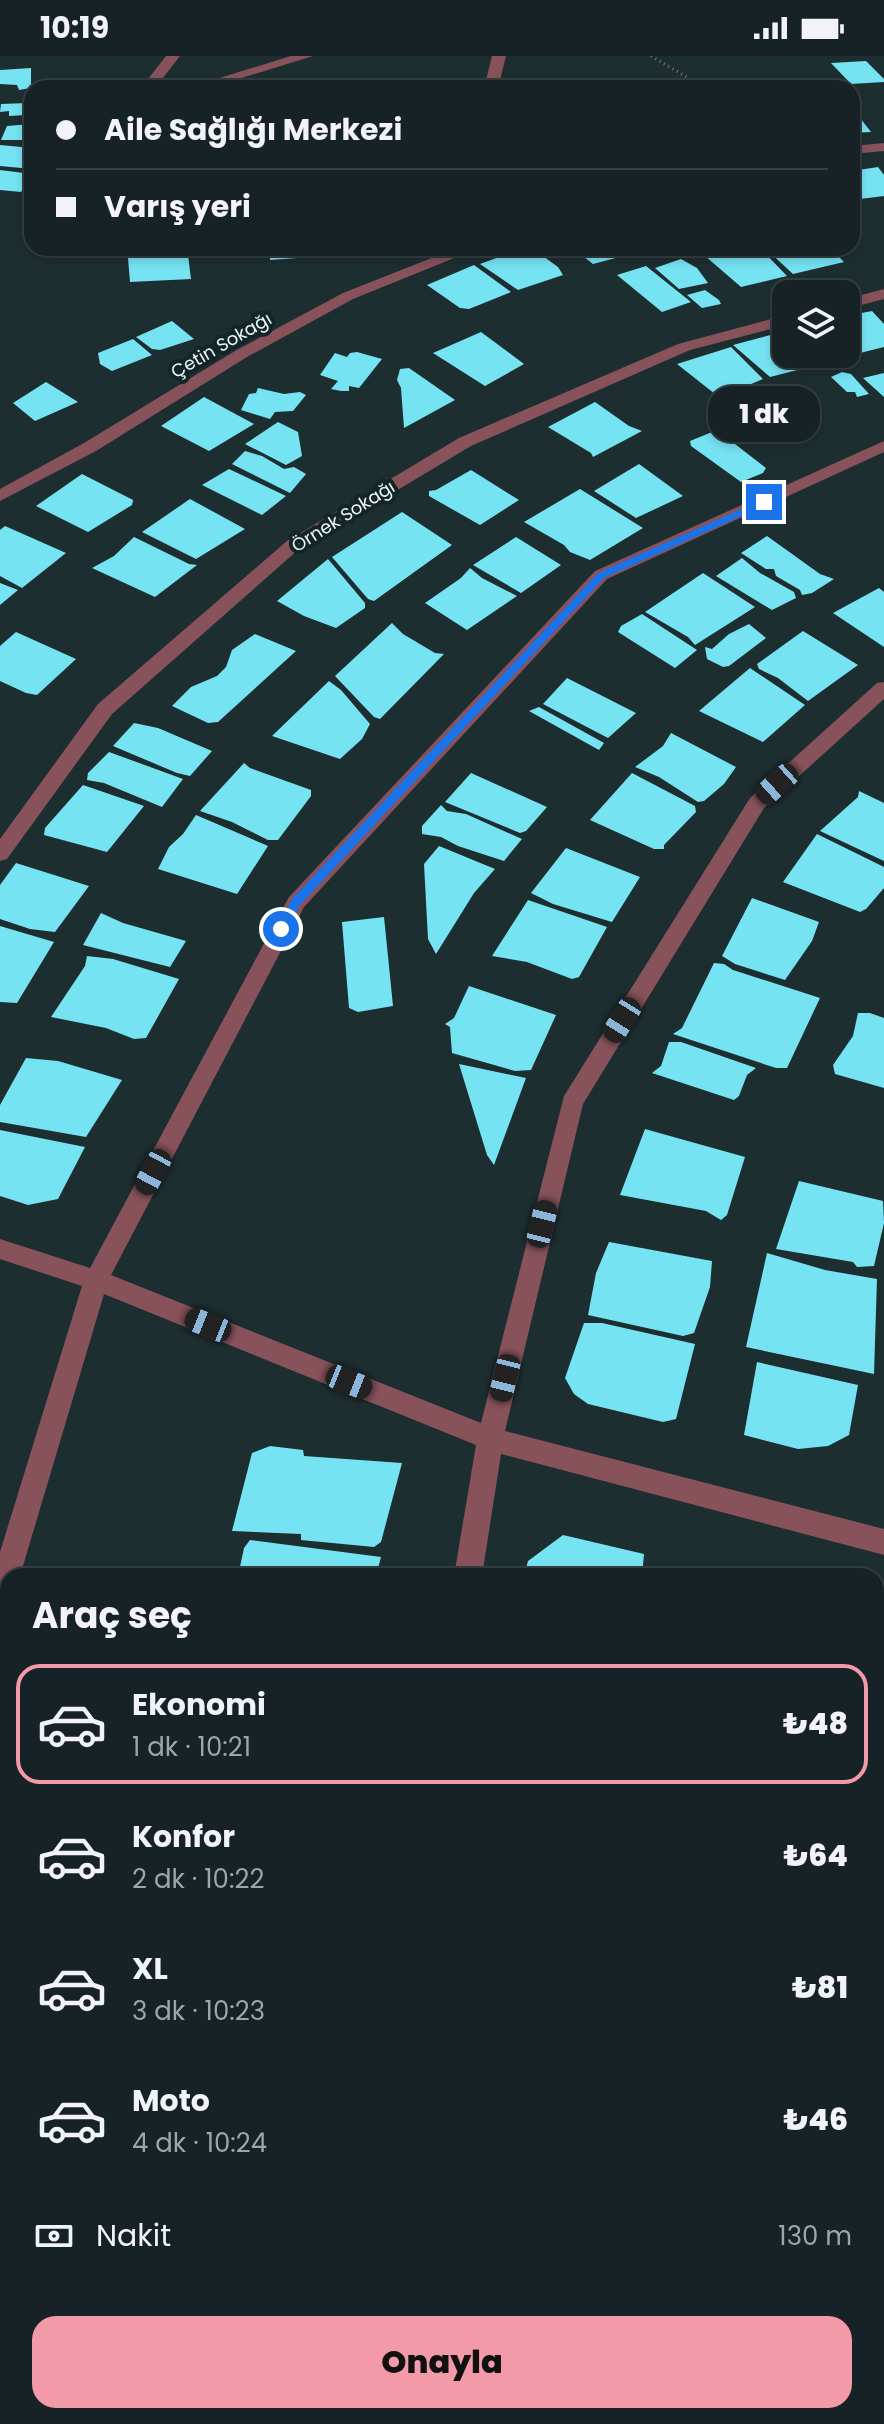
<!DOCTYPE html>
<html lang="tr">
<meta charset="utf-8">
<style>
body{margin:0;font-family:Poppins,sans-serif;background:#1f2a2d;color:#f1f3f6;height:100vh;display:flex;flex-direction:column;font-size:30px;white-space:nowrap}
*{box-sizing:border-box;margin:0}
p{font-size:26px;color:#9ea4a7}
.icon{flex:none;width:44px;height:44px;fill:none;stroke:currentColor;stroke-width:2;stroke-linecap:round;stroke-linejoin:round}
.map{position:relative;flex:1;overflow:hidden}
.panel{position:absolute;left:0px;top:1512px;width:884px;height:856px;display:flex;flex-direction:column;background:#162225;border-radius:24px 24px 0 0;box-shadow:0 4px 12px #0003,0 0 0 2px #353f42}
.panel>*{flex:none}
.banner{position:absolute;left:24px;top:24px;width:836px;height:176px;border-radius:24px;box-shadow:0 4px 12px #0003,0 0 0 2px #353f42;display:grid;align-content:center;height:176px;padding:0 32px;background:#162225}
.buttons{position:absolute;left:772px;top:224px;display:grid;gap:16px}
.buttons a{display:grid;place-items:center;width:88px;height:88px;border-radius:16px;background:#162225;box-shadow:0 4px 12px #0003,0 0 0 2px #353f42;font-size:40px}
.end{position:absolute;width:36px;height:36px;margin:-18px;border:10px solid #1a73e8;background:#fff;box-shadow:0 0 0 4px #fff}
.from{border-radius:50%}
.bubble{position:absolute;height:56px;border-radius:24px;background:#162225;box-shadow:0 4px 12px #0003,0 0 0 2px #353f42;font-size:26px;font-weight:800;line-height:56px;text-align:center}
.car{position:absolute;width:24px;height:48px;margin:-24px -12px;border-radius:10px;box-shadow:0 0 6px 2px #0007;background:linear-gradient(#222 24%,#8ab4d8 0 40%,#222 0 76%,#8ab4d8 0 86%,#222 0)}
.banner b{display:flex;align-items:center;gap:28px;height:76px;font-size:30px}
.banner b+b{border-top:2px solid #353f42}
.banner i{width:20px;height:20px;background:#f1f3f6}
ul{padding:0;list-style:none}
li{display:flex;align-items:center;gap:24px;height:120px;margin:0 16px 12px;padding:0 16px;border:4px solid transparent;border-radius:24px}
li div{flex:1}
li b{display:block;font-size:30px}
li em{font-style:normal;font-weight:800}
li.on{border-color:#f39aa8}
li>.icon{width:72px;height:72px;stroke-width:1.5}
h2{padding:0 32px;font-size:36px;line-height:96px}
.pay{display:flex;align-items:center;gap:20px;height:88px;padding:0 32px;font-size:30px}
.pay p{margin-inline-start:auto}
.cta{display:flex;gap:16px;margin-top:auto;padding:16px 32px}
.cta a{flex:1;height:92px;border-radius:24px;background:#f39aa8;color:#111;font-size:32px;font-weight:800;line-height:92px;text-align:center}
.status{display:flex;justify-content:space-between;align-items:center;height:56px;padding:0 40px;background:#162225;direction:ltr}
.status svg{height:22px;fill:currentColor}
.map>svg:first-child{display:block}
</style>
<div class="status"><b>10:19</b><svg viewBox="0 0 49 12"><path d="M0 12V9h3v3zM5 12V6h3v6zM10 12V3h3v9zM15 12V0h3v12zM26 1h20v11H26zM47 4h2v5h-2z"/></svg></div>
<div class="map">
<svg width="884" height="2368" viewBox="0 0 884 2368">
<rect width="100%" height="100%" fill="#1d2e31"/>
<path fill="#76e3f3" d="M866,5L884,23V26L851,28L831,7Z
M31,12V32L19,34L17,29L0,28V14Z
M28,47L26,59L9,60V55L0,56L1,48Z
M852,56L857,58L871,76L852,77Z
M31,68L32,84H1L7,70Z
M0,89L32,92V113L0,110Z
M878,111L884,119V140L852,144V115Z
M0,114L32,118V120L21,136L0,134Z
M270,192H311V201L270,204Z
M524,192H532L558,211L563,219L518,234L480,208Z
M573,192H639L642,195L593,208Z
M727,192H760L787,220L741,231L704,199Z
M765,192H830L844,206L793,218Z
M188,199L191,223L130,226L128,202Z
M681,203L697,212L708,227L679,233L655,212Z
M474,209L511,236L469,253L460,252L427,229Z
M646,210L691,246L662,256L617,219Z
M705,234L719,244L721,248L702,252L687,239Z
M872,255L884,268V291L860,297L851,296L846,292V260Z
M172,265L194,283L160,294L152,293L136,281Z
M786,275V298H810L821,308L770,321L733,289Z
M481,276L524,308L485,330L433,297Z
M133,283L152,299L112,315L100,308L98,297Z
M731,291L763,323L725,339L715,338L677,308Z
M357,296L382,303L359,332L349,330V335H341L331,333L338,325L320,319L335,297L347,301L350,297Z
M409,312L455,344L404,372L401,332L397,324L400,313Z
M842,316L851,318L869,338L857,341L855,336H847L831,321Z
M884,317V341L863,322Z
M46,326L78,346L35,365L13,347Z
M258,332L284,338L300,336L306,339L293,355L275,356L270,363L241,354L249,338L256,337Z
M204,341L254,368L209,395L161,370Z
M595,346L629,370L642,375L593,401L591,397L548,371Z
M278,366L298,376L302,400L286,409L245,388Z
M717,374L766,412L763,417L741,426L691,390L690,385Z
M245,395L262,400L284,413L294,411L306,418L290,437L232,408Z
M639,408L683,440L636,462L594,435Z
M229,413L286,440L262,459L202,429Z
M471,414L519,444L480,469L429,440V435L436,434Z
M82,418L133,444L132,449L88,476L36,450Z
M580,433L643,472L590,504L570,496L564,489L524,466Z
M190,443L245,473L196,503L142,476Z
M402,456L452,489L374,545L368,543L332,501Z
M5,470L66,497L22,532L0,520V474Z
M767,480L820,518L834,523L812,537L802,539L800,534L776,520L774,513H766L741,497Z
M134,481L189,508L197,509L155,541L92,512L114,500Z
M516,481L561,509L521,537L473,509Z
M742,502L760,517L794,536L796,542L772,554L716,520Z
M328,503L365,547V552L336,572L304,560L277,545Z
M470,512L482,522L517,540L467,574L425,547L461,522Z
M703,517L755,551L695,589L688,581L645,556Z
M0,527L18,534L0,549Z
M879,532L884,536V591L833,557Z
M642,558L697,594L675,612L618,576L621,570Z
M392,567L403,578L435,597L444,598L380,663L374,661L335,620Z
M749,568L766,582L729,610L723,611L707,603L705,591L712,593L729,578Z
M803,575L858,609L808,645L778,622L759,613L757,608Z
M16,576L76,603L37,639L26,637L0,625V590Z
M255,578L296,595L218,666L208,667L172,650L191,631L217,620L226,611L232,594Z
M750,612L805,649L763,686L699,655Z
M567,622L636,657L608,682L543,648Z
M329,625L341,634L370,668L362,683L340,703L272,680Z
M539,651L604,687L599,694L529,655Z
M134,667L158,672L212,695L190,720L177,717L113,690Z
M671,677L736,711L724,728L704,745L698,746L659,721L635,711L663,690Z
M109,696L183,723L162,751L104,727L87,724L88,717Z
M244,707L250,712L311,734V740L278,784H268L232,766L200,755Z
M471,717L547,751L526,775L520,777L445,746Z
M632,717L695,750L696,756L664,789V793H654L590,764Z
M83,729L144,750L107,796L44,779L45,772Z
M859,735L884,747V805L820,775L858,741Z
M441,749L447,755L466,758L522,783L504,805L458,790L441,781L422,778V770Z
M196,759L268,790L237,838L158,813L169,791L183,778Z
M817,778L884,811V832L866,853L860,856L783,826Z
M439,790L495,813L474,837L436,898L428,883L424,808Z
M566,792L640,821L612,866L553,848L531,837Z
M16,807L89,830L55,876L30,873L0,863V829Z
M752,842L819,866L812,885L785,924L735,908L722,900Z
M528,844L607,871L579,921L572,923L527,906L492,900Z
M101,857L123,867L186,885L170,911L83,889Z
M384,861L393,950L358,956L349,952L342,866Z
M0,870L54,886L17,947L0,946Z
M87,900L113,903L179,923L146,982L134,983L106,972L51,961L85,910Z
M714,907L724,908L733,914L820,942L787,1012H776L673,978L682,972Z
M469,930L556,959L531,1014L515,1015L452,997L450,971L445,968L454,962Z
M858,957H870L884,962V1032L835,1018L833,1009L853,980Z
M669,986H681L756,1012L747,1019L739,1040L734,1044L652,1017L661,1010Z
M26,1002L58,1005L122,1024L86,1081L0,1066V1049Z
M459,1008L526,1022L494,1109L487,1099Z
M645,1073L745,1101L727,1159L721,1164L706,1155L620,1139Z
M0,1074L85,1091L58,1143L28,1149L0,1140Z
M799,1125L883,1145L884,1167L874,1210L857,1211L853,1206L776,1193Z
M609,1186L712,1205L710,1231L694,1277L683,1280L588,1259L596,1217Z
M767,1197L825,1214L877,1223L874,1318L746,1291Z
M584,1267H602L695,1288L676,1363L663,1366L588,1348L574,1338L565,1322Z
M757,1306L858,1329L849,1379L828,1390L798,1393L744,1379Z
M270,1390L303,1394L304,1400L402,1407L381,1486L374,1491L301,1484V1478L232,1475L252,1397Z
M563,1479L644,1498L642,1520H524L528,1505Z
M250,1484L381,1501L376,1520H238L244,1492Z
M726,1512L766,1518V1520H695V1514Z
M0,1839L8,1840V1859L0,1858Z
M6,2035H8V2186H0V2076Z
M159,2360H246V2368H154Z
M465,2360H631V2368H466Z
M709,2360H870V2368H709Z"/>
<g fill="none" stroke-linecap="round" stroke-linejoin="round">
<path stroke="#6f7d80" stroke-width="3" stroke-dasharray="1 4" stroke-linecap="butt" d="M651,0L705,32"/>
<path fill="#88525b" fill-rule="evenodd" d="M166,0H180L155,32H141Z
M291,0H313L209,32H187Z"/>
<path fill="#88525b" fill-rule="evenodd" d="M492,0H506L498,32H484Z
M884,87V95L852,98V90Z
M457,192H479L353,243L247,301L96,395L0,445V433L84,387L235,295L343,237Z
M884,233V243L846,253V243Z
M786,259V269L690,294L471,390L299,493L112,658L7,803L0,805V783L98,648L287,485L459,382L678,288Z
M884,385V396L607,523L304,851L111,1219L481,1367L564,1040L750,742L877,627L884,626V643L764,752L583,1048L505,1375L884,1473V1499L501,1398L482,1520H454L476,1389L104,1238L20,1520H8V1550L0,1553V1496L82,1230L0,1203V1183L90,1212L289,841L595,515Z
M358,2360H392L391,2368H357Z"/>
</g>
<path fill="#1a73e8" d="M764,443L768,448L604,522L300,849L285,876H277L276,873L292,843L598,517Z"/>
<g text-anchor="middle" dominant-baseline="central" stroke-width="8" stroke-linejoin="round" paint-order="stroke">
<g font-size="18" fill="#ebf6f8" stroke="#132527">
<text transform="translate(221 289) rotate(-30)">Çetin Sokağı</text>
<text transform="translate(343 460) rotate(-32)">Örnek Sokağı</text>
</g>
</g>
</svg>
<div class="buttons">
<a><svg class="icon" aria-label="layers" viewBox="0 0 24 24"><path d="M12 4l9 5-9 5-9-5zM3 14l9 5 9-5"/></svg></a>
</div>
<i class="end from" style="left:281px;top:873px"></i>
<i class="end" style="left:764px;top:446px"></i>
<div class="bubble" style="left:708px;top:330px;width:112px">1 dk</div>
<i class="car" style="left:777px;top:728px;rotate:228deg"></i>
<i class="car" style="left:622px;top:964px;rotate:212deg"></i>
<i class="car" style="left:153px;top:1116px;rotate:208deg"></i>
<i class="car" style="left:542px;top:1168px;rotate:14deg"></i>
<i class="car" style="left:208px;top:1269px;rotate:292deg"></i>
<i class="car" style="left:505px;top:1322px;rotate:194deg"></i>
<i class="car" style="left:349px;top:1326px;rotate:112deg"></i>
<div class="banner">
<b><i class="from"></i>Aile Sağlığı Merkezi</b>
<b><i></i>Varış yeri</b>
</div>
<section class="panel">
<h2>Araç seç</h2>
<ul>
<li class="on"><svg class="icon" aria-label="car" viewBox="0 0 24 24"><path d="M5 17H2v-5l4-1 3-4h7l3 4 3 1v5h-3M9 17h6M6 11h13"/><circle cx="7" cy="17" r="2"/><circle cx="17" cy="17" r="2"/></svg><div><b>Ekonomi</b><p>1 dk · 10:21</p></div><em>₺48</em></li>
<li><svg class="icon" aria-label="car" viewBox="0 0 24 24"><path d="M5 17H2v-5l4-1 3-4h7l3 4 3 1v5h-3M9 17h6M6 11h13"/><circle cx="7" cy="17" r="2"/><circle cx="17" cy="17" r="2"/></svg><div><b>Konfor</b><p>2 dk · 10:22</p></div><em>₺64</em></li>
<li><svg class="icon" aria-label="car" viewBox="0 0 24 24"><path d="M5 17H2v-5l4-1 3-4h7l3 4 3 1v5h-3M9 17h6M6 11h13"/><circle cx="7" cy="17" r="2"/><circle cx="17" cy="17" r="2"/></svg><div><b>XL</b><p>3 dk · 10:23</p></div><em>₺81</em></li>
<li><svg class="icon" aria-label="car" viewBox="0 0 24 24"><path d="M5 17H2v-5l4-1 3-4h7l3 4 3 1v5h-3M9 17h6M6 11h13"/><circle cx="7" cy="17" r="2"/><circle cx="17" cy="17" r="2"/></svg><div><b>Moto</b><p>4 dk · 10:24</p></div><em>₺46</em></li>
</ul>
<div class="pay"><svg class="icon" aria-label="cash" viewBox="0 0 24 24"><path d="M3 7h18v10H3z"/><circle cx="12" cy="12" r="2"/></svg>Nakit<p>130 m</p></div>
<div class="cta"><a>Onayla</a></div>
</section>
</div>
